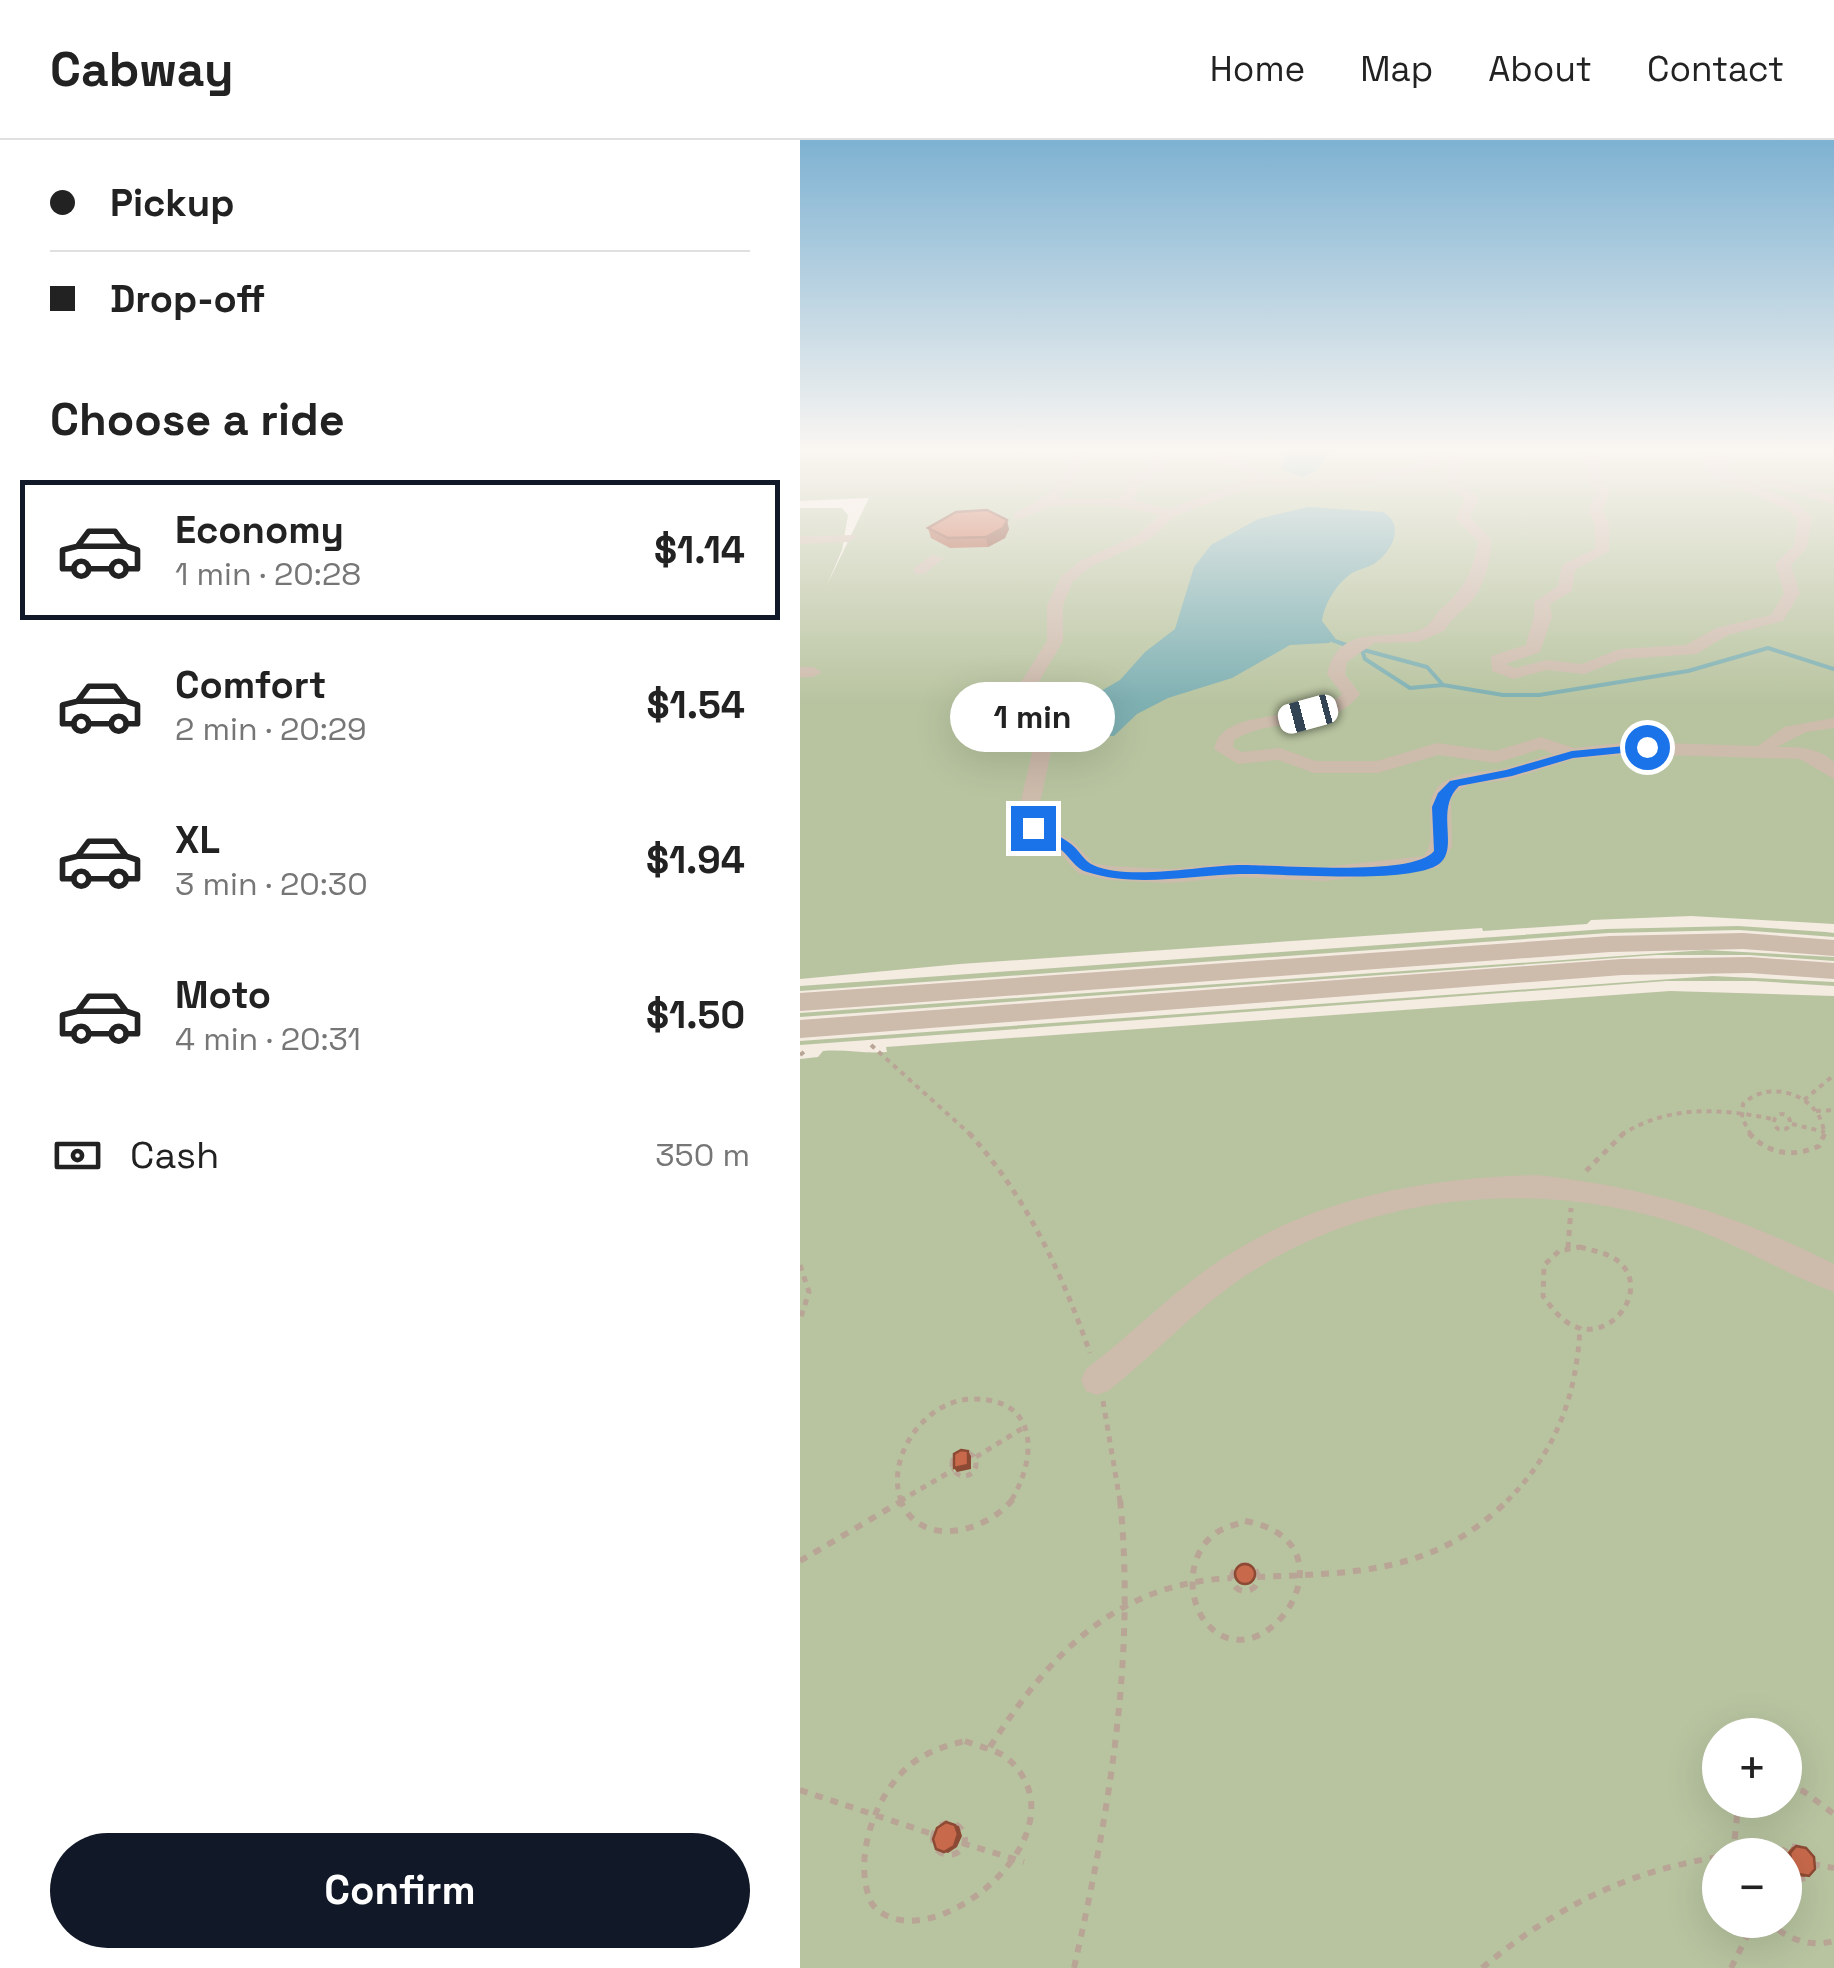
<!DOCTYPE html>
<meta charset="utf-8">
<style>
body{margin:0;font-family:"Space Grotesk",sans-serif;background:#f2f2f2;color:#222;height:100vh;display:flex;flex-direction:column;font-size:38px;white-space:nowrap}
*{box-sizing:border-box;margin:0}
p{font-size:32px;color:#767676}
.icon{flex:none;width:55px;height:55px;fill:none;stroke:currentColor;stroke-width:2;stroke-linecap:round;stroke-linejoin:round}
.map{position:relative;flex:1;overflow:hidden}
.panel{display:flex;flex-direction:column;background:#fff;width:800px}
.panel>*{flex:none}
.banner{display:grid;align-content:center;height:220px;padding:0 50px;background:#fff}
.controls{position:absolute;left:902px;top:1578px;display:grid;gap:20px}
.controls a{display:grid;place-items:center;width:100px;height:100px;border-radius:50%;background:#fff;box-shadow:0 10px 40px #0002;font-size:50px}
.end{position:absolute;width:45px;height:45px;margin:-22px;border:12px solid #1a73e8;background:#fff;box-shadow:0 0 0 5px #fff}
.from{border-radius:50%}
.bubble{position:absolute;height:70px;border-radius:35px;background:#fff;box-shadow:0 10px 40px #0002;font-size:32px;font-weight:700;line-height:70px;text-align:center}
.car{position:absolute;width:30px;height:60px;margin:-30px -15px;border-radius:12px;box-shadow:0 0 8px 2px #0007;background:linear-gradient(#fff 24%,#345 0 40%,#fff 0 76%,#345 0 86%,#fff 0)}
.banner b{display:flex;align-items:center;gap:35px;height:95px;font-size:38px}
.banner b+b{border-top:2px solid #e0e0e0}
.banner i{width:25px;height:25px;background:#222}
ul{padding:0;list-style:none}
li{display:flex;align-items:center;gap:30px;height:140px;margin:0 20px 15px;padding:0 30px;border:5px solid transparent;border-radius:0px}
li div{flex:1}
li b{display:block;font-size:38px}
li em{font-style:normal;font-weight:700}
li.active{border-color:#111827}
li>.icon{width:90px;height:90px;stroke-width:1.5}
h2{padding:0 50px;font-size:45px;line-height:120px}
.pay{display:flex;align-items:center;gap:25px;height:110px;padding:0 50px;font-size:38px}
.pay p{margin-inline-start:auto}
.cta{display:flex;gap:20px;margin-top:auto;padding:20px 50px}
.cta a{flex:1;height:115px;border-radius:60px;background:#111827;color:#fff;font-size:40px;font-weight:700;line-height:115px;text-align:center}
header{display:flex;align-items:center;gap:60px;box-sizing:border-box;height:140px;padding:0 50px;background:#fff;border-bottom:2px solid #e0e0e0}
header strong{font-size:48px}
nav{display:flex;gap:55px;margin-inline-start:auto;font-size:35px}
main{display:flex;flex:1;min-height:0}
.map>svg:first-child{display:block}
</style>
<header>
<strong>Cabway</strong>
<nav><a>Home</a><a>Map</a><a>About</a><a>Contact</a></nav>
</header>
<main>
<section class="panel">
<div class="banner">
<b><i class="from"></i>Pickup</b>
<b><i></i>Drop-off</b>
</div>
<h2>Choose a ride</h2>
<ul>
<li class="active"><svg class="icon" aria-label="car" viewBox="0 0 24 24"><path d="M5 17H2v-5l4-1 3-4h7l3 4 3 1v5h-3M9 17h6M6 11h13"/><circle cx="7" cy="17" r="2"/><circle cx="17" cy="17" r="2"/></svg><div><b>Economy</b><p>1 min · 20:28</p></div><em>$1.14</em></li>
<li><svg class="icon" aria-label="car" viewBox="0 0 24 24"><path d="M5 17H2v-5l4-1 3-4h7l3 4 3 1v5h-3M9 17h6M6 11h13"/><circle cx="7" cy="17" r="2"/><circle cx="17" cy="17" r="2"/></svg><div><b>Comfort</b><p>2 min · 20:29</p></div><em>$1.54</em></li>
<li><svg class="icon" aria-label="car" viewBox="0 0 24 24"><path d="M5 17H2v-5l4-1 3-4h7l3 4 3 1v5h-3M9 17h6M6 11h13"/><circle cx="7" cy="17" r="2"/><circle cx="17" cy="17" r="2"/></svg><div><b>XL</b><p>3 min · 20:30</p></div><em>$1.94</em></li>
<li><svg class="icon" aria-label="car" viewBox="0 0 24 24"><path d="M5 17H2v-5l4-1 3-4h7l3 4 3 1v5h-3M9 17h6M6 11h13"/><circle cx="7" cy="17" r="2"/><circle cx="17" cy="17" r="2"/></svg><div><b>Moto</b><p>4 min · 20:31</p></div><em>$1.50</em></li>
</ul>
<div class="pay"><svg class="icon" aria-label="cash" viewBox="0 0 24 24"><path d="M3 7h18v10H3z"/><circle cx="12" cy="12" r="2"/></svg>Cash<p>350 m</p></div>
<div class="cta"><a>Confirm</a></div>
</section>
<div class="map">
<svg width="1034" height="1828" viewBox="0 0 1034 1828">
<rect width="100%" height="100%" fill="#f4ebe1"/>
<path fill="#b8c4a0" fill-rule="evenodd" d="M0,307H1034V784L891,776L791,780L787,784L683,791L682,788L160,824L0,839V368H42L48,375L42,410L27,445L69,358L0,361Z
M938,786L1026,792L1034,793V797L939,790L808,793L0,851V846L806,789Z
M906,810L1034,817V821L949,815H856L0,877V873Z
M913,836L1034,842V846L955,841H866L0,905V901Z
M870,851L1034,856V1828H0V919L18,917L23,911C46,909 64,914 87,912L86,907ZM920,1595H985V1660H920ZM920,1715H985V1780H920Z"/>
<path fill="#7fb0b2" d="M488,307H533L516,331L503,337L482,329Z
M508,367L583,372C606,385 592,412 574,424C567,428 559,429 552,433C537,443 524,464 522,481L535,498L529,503L490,505L432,538L368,558L337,574L314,596L286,595L279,573L282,562L320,540L345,512L375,489L394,427L411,405L458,379Z"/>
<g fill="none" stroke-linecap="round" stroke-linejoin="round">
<path stroke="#7fb0b2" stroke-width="4" d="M532,500L549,506
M560,509L627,527L643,545L703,555H739L888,531L968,508L1034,529
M562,510L565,519L610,548L643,545"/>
<path stroke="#b9a596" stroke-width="4" stroke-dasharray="5 5" stroke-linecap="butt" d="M71,905L171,995
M0,915L8,909
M1004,960L1034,935
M1016,971L1034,970
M974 982a8 8 0 1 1 16 0a8 8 0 1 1-16 0Z
M992,984L1025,992
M821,995C868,965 920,968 972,979
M951,995L942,978L943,964C970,937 1023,956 1024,995"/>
<path stroke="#b9a596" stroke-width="5" stroke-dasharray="6 6" stroke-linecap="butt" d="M169,993C226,1056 262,1133 290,1213
M949,993C967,1014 994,1018 1019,1006L1025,993
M786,1031L824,993
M780,1107C790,1110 801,1112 810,1116C861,1142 807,1215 764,1180C756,1174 749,1164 743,1156L744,1125L759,1111Z
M768,1108L771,1068
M0,1125L9,1152L0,1180
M303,1261L320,1361
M152 1324a12 12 0 1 1 24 0a12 12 0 1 1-24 0Z
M176,1317L226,1286
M100,1361L153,1330
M101,1361C85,1317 125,1260 172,1259C240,1258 237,1318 211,1361
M707,1361C756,1312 777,1255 780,1187"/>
<path stroke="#b9a596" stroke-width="6" stroke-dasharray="8 8" stroke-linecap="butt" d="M100,1359C119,1410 186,1393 213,1359
M445,1381C567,1403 455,1557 402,1477C386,1451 390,1411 416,1393C424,1387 436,1385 445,1381Z
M0,1421L105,1359
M432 1438a13 13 0 1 1 26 0a13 13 0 1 1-26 0Z
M457,1437C555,1433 635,1434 709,1359
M165,1601C177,1606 197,1610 207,1618C294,1693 124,1828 72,1764C51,1721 75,1654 110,1625C126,1612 145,1606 165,1601Z
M190,1607C250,1514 316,1443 432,1438
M985,1646L1003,1651L1034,1674
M0,1650L135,1695
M133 1699a16 16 0 1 1 32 0a16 16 0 1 1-32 0Z
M162,1703L224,1722
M933,1715L937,1676L947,1660
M945,1715H951
M982,1715L987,1705L1004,1709
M1012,1724L1034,1728
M985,1729L999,1740L1010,1736
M966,1780C986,1798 1007,1808 1034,1801
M274,1828C309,1673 336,1518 320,1359
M682,1828C753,1769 828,1730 920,1717
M931,1828L955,1780"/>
<path fill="#cdbbac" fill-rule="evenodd" d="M274,307H286C283,328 275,344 258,359L320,358L330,339L350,326L351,310L368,307L362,314L364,328L341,344L333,360L369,369L448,339L461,338L417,321L405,307H417L426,315L478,339L541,341L615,325L624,322L631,307H643L661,319L660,343L679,358L670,377L692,401C689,423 686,444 671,462C661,473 652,478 644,491L618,502L574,503L547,522L545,534L560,554C529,594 473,575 434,600L433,607L441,612L480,608L516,621H577L637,603L695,611L741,597L774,608L831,602L958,606L984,587L1034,578V588L1006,592L977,607C997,607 1019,607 1034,622V639L1000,619L831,614L774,619L707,640L671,644L656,652L651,659L652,707L638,727L631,729L525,741L439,737L369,743L309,740L278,733L259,712L226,692L217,677L241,575L219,545L247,501V465L261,436L282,420L339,394L360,375C325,366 286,362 250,367C237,369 228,380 214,379V373C245,359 268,342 274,307ZM640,316L648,321L646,344L665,359L656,378L678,402C672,433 665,448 641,469C632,477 632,486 619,490C586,502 539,482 527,534L542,554C512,585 422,564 414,609L438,624L478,620L514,633H578L638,615L696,623L741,609L753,614C738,618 722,624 707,628C682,634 637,629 631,662C627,681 637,699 624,716L525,727L439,723L369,729L309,726L293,723L273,702L241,684L237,677L259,575L237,545L263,501V465L273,441L292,426L349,400L375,376L454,346L542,349L635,327Z
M765,307H780L798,319L800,337L810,352L803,370L809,385V411L775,430L772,451L750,464L752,477L740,512L706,524L715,528L747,520L782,524L820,509L886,505L916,488L971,475L984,453L975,424L993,407L998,379L988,370L914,337L904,326L906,320L883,307H900L930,321V327L918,326L998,364L1012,378L1007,408L991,425L1000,453L983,481L928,495L896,514L823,519L784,534L747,530L713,539L692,531L691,516L726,505C729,489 736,478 734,462L758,446L762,425L795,409V385L789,370L796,352L786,337V321Z
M963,334L1034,356V365L958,341L956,338Z
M54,395L56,398L49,402L0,404V396Z
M132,415L144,418L124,434H114V428Z
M0,527H13L22,532L13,537H0Z
M943,793L1034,800V816L943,809L810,812L0,871V853L810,796Z
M950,817L1034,823V839L950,833L822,835L0,898V880L822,819Z
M737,1035C850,1048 932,1073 1034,1124V1152C984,1134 939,1104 888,1087C744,1037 570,1051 442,1138C394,1171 354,1215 308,1251L297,1255L286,1251L281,1240L286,1229C329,1197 366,1158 410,1127C507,1059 621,1038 737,1035Z"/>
</g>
<path fill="#ac5a40" d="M128,388L209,389L205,398L188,407L150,408L131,398Z
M996,1706L1009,1736L1004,1737L995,1736L987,1726L986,1714L992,1707Z"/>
<path fill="#8c4a34" d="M207,380L209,389L205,398L188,407L186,397Z
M168,1311L171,1316V1329L157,1332L154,1328Z
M155,1685L159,1686L162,1696L157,1707L148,1713L144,1712Z"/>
<path fill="#c8694b" stroke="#8c4a34" stroke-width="2.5" d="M187,370L207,380L203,388L186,397L148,398L128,388L156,372Z
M161,1310L168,1311V1325L154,1328V1314Z
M435 1434a10 10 0 1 1 20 0a10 10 0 1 1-20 0Z
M146,1682L155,1685L158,1694L154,1706L144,1712L136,1709L133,1699L137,1688Z
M996,1706L1006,1708L1014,1717L1015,1729L1009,1736L999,1734L992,1725L990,1713Z"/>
<linearGradient id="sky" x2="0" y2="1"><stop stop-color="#7eb2d2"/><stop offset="0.55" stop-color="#faf6f2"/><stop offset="1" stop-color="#faf6f2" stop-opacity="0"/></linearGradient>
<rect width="1034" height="563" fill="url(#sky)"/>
<path fill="#1a73e8" d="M847,604L852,610L773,618L712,636L659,646C634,670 660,708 639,724C610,745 479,733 440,734C389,735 338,748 287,732C275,729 269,715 259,708C248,701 236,696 226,688L237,685C248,691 261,696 271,704C279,710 284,721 293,725C328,741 399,726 438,725C474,724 613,738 634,711L632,667L638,653L650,641L706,630L772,611Z"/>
</svg>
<div class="controls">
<a>+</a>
<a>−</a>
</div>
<i class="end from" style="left:847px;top:607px"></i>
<i class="end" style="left:233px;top:688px"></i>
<div class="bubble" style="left:150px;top:542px;width:165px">1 min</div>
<i class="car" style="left:508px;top:574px;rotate:255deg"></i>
</div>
</main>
